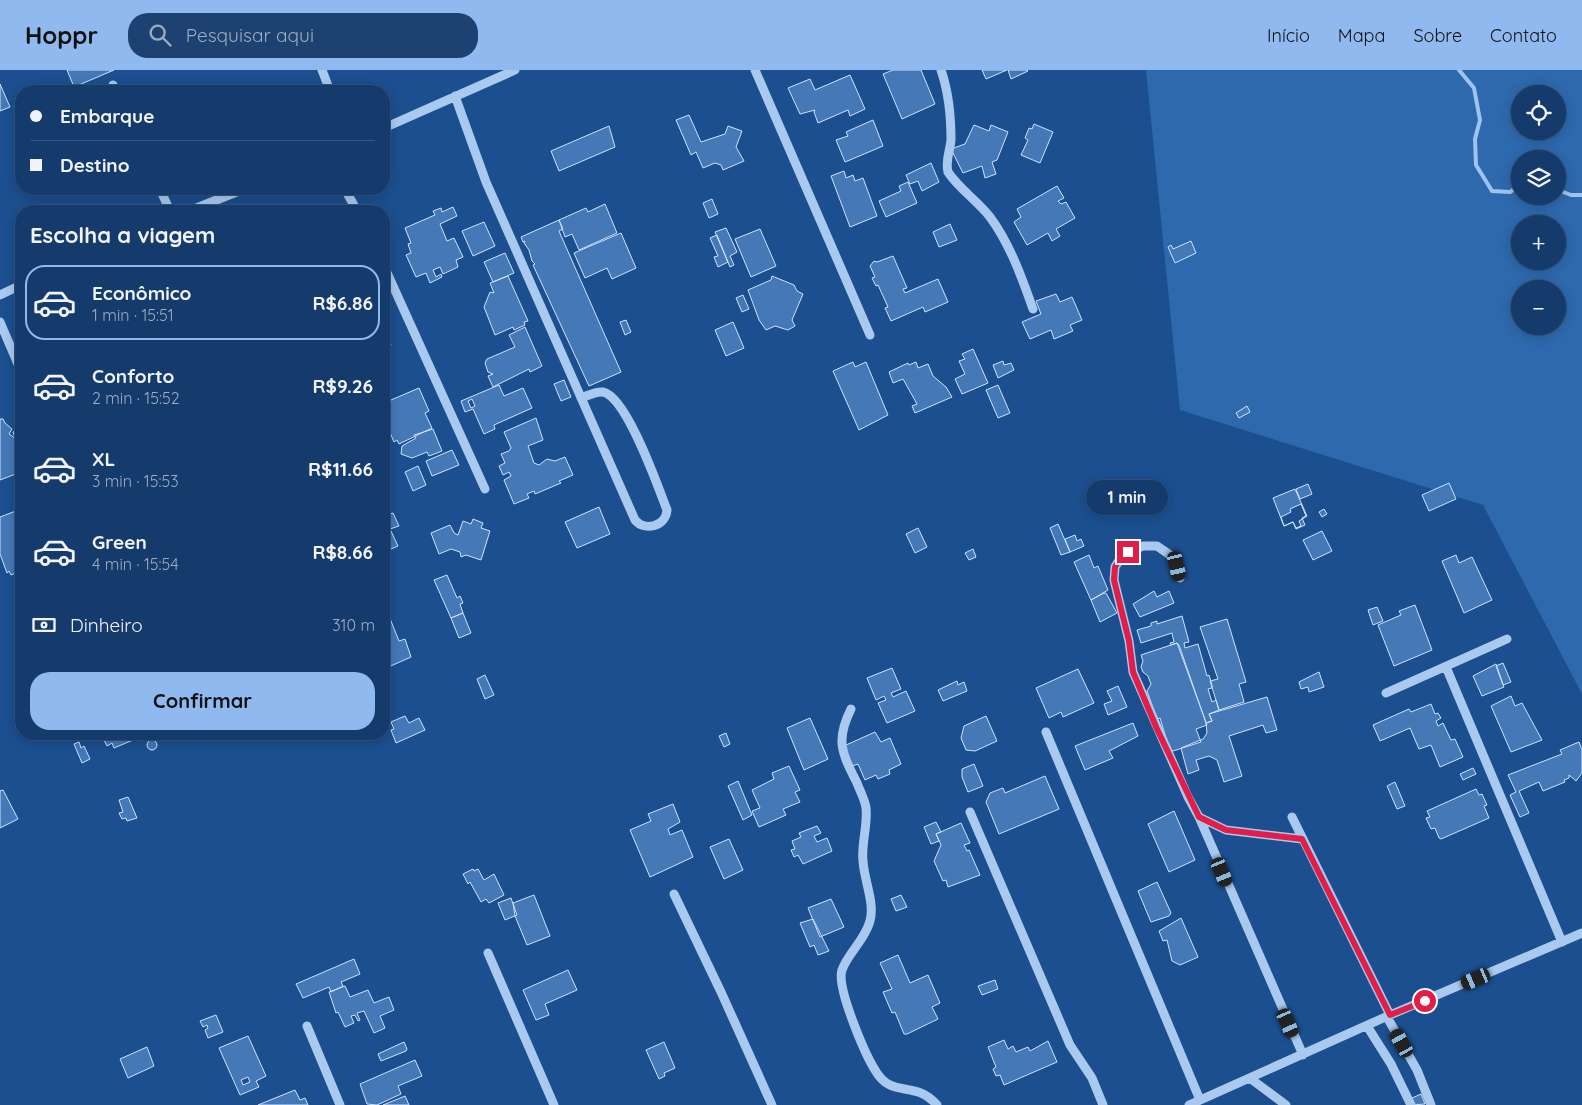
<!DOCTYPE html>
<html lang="pt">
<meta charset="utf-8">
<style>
body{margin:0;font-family:Quicksand,sans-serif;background:#1d4271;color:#f1f3f6;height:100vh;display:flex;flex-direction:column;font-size:19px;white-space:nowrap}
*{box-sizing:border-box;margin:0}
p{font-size:16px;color:#9dadc1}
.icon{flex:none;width:28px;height:28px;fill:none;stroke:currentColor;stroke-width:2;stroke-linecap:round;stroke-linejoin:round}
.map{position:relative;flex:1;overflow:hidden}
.sheet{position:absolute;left:15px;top:135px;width:375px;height:535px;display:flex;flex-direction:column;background:#143b6b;border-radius:20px;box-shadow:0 2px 12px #0003,0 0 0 1px #33557e}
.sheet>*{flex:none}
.guide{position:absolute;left:15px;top:15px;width:375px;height:110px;border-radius:20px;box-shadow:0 2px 12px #0003,0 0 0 1px #33557e;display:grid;align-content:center;height:110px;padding:0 15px;background:#143b6b}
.controls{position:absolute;left:1511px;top:15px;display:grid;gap:10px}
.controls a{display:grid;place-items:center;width:55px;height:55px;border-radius:50%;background:#143b6b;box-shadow:0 2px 12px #0003,0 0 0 1px #33557e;font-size:25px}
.end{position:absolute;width:22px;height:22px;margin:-11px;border:6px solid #e11d48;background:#fff;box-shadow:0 0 0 2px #fff}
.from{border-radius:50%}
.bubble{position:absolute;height:35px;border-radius:18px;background:#143b6b;box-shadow:0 2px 12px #0003,0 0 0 1px #33557e;font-size:16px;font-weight:700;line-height:35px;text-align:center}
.car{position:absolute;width:15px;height:30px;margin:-15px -8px;border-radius:6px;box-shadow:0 0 4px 1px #0007;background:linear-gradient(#222 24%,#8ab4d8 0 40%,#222 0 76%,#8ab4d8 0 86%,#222 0)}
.guide b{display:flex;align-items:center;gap:18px;height:48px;font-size:19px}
.guide b+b{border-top:1px solid #33557e}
.guide i{width:12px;height:12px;background:#f1f3f6}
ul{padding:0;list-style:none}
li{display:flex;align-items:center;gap:15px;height:75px;margin:0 10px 8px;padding:0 5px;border:2px solid transparent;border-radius:20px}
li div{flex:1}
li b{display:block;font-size:19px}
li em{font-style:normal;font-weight:700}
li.current{border-color:#90b9f0}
li>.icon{width:45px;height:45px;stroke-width:1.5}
h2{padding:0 15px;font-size:22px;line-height:60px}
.pay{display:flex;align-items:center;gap:12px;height:55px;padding:0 15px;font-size:19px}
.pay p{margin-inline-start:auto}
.cta{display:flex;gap:10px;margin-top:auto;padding:10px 15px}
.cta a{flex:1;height:58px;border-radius:20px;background:#90b9f0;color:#111;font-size:20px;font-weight:700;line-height:58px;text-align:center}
header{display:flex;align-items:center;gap:30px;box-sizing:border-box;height:70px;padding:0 25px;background:#90b9f0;color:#111}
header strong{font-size:24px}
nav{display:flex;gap:28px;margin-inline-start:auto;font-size:18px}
.search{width:350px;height:45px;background:#1d4271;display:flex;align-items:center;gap:12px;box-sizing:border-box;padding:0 18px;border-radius:20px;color:#9dadc1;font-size:19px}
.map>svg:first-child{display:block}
</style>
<header>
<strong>Hoppr</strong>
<div class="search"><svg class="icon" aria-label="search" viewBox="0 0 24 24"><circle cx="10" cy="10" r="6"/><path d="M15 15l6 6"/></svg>Pesquisar aqui</div>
<nav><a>Início</a><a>Mapa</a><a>Sobre</a><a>Contato</a></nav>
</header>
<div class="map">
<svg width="1582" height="1035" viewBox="0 0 1582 1035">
<rect width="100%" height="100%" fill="#1b4f8f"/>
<path fill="#2e69ad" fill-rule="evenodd" d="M1146,0H1582V624L1483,435L1180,340ZM1520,24H1558V61H1520ZM1520,89H1558V126H1520ZM1520,154H1558V191H1520ZM1520,219H1558V256H1520Z"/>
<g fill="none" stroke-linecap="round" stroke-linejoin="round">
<path stroke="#9cc4f0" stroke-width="4" d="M1459,0L1474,18L1480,50L1475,69L1476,95L1492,121L1510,122L1520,115
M1558,120L1571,125H1582"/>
</g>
<path fill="#4478b7" stroke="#cfe3fa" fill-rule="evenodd" d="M67,0H114L74,17Z
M893,0H921L935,34L902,49L883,4Z
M982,0H1007L986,9Z
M1008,0H1027L1028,1L1011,9Z
M850,5L865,39L850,46L848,40L818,53L814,42L815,40L800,44L788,18L810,9L815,20Z
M0,14L10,37L0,41Z
M689,45L701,72L725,64L728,56L742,61L736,77L744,91L723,100L721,95L715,93L703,98L696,82L691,85L676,50Z
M873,50L883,76L845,92L836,70L848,66L846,62Z
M1034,54L1053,62L1040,93L1021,85L1028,70L1025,68L1029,58L1032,59Z
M974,55L989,61L991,55L1008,62L997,90L992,92L996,104L985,108L982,96L963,103L951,79L965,74Z
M609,56L615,77L559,101L551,81Z
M931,93L939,112L922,121L918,111L910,114L906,105Z
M844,101L846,108L853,105L855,111L863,108L877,146L850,157L831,106Z
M908,112L917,133L886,147L879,131L901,121L899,116Z
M1057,116L1064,128L1058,131L1061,134L1066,132L1075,148L1056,159L1060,166L1052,171L1048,163L1027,175L1014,152L1021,147L1017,139Z
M712,129L718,144L709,148L703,133Z
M605,134L617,163L579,180L572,164L565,167L559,150L586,138L588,142Z
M453,137L457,146L440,154L447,171L454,168L463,187L456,190L458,197L443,204L440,197L433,200L436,207L441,204L442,207L430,213L426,203L416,207L406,185L411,183L408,174L411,173L405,158L435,145L433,141L441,138L442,142Z
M559,150L563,159L559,161L621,302L589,316L533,195L535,194L532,191L529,180L524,173L525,171L523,172L521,167Z
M484,152L495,176L473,186L462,161Z
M950,154L957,170L939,177L933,162Z
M726,158L737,182L730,186L734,195L730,197L715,162Z
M760,159L776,196L751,207L735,169Z
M621,163L636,198L612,209L607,198L585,208L574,183Z
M717,165L728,192L718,197L714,187L718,186L710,168Z
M1191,171L1196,183L1175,193L1168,177L1171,175L1173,179Z
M505,183L514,203L493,212L484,192Z
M893,186L907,218L903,219L905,223L938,209L948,232L925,242L923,237L891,251L885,238L888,237L878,215L876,216L872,208L875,207L870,196L874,191L877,192Z
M508,206L528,251L524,252L525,255L514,260L513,257L495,265L484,237L490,222L494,223L490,213Z
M772,206L794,215L797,221L803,224L792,250L795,256L788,260L775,256L766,260L759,250L748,220L771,210Z
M1056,224L1060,232L1072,227L1082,250L1070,255L1073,261L1054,269L1051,260L1030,269L1022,252L1041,244L1036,231Z
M743,225L749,239L742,242L736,228Z
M626,250L631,262L625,265L620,252Z
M733,252L744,278L726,286L715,260Z
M525,257L542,296L530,302L529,299L493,317L488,306L493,304L488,302L485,293L487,289L515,277L509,265Z
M387,266L391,275L384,278V267Z
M973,279L988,313L962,324L955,309L965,304L959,291L965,289L962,284Z
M1003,291L1004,295L1011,293L1014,300L998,308L993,295Z
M853,292L855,297L866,292L888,345L859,360L833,301Z
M916,292L918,298L928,294L933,306L946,317L952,327L915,343L912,336L917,334L903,309L893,313L889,302L908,293L909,295Z
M564,310L571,327L561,331L554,314Z
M499,315L504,326L523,318L532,338L494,355L495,359L484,364L473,339L465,342L461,331ZM472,329L475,336L471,338L468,331Z
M998,315L1010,343L998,348L986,320Z
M419,318L429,341L425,343L432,358L399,374L397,370L394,372L388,358L385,360L384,357V333Z
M1247,336L1250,342L1239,348L1236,343Z
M536,348L543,370L528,376L534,393L539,395L547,389L555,391L565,387L573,405L559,411L561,413L535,424L534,421L527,424L529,428L514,434L504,410L511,406L509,402L503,405L499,396L505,393L501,384L509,381L511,378L504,362Z
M0,349H3L5,353L12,359L9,364L15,368L13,362L21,358V402L0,410Z
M433,359L442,381L429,386L427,382L412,388L401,384L402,376L416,368L414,365Z
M452,380L459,395L432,406L426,391Z
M418,396L426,415L413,421L405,402Z
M1449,413L1456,429L1429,441L1422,425Z
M1308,414L1312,424L1300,429L1296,419Z
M1295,419L1307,446L1299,451L1301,456L1296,458L1293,452L1284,456L1273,428Z
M1301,434L1306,446L1302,448L1305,455L1296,459L1293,452L1284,456L1281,447L1291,442L1290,439Z
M599,437L610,464L577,478L565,452Z
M21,439V492L17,494L20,501L11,505L9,501L7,503L0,484V447Z
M1324,439L1327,444L1322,447L1319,442Z
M393,443L399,456L390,459L398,476L384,482V446Z
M473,449L483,453L481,458L490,461L481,490L466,485L461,487L460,482L451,479L439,484L431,463L450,455L454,463L458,465L463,451L471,454Z
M1058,454L1070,482L1061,485L1050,458Z
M918,458L927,477L915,483L906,464Z
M1322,461L1332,481L1313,490L1303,470Z
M1075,465L1077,471L1081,469L1084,476L1070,482L1065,469Z
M973,479L976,487L969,490L965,483Z
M1089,485L1094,498L1098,496L1108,520L1091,530L1074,492Z
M1456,485L1459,493L1472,487L1492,530L1464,543L1442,491Z
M447,505L457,528L460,526L463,533L460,534L463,543L451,548L434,510Z
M1154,521L1157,527L1169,521L1174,533L1140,547L1133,534Z
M1104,523H1106L1117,543L1100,552L1091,530Z
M1415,535L1432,580L1394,596L1378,555L1401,545L1399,541Z
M385,536L399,571L405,569L411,587L384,599Z
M20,537L21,548L19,549L15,539Z
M1377,537L1383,551L1373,555L1368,540Z
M463,543L471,563L459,568L451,548Z
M1182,546L1189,572L1184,573L1185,578L1198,574L1207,606L1209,605L1212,615V618L1208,619L1212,632L1216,630L1219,640L1209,644L1212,651L1206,653L1179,575L1177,573L1171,575L1170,573L1174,572L1172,563L1141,573L1137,560L1151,556V553L1157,551V554Z
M1227,549L1246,612L1239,614L1244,632L1219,640L1210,611L1218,609L1200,557Z
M1177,573L1207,655L1196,659L1201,672L1173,681L1169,678L1160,648L1157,649L1147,621L1151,614L1148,606L1143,602L1141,597L1143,591L1141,585Z
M1503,593L1511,612L1503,615L1496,596Z
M1496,594L1504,617L1482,626L1473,606Z
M892,598L901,619L891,623L893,627L906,621L915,641L887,653L878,633L886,630L884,626L876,630L867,608Z
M1078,599L1094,633L1063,647L1061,642L1049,648L1036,618Z
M1319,602L1324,617L1309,622L1308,617L1301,619L1299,612Z
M485,605L494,625L485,629L477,609Z
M957,611L958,615L964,612L967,621L943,631L938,620Z
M1118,616L1127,637L1108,645L1104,634L1112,631L1107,621Z
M1511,626L1515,636L1522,633L1542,670L1511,682L1491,636Z
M1267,627L1277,660L1266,663L1263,655L1229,666L1242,706L1224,712L1217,690L1209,686L1196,690L1199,700L1188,704L1181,678L1203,669L1207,663L1206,653L1212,651L1209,644Z
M1431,634L1435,644L1438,643L1441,648L1436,651L1438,656L1443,653L1451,670L1455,669L1463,687L1440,697L1431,675L1419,679L1410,658L1380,671L1373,655L1409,639L1411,642Z
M405,646L409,653L419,648L425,660L396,673L391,660L394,659L391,652Z
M986,646L997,671L975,681L966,680L961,668L964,656Z
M810,648L828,689L804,700L787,658Z
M1133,653L1138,666L1109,681L1113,688L1085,700L1075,676Z
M875,662L881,672L890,668L901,694L889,700L890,704L878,709L876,705L865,710L858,694L852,696L844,676Z
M726,663L730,674L724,677L719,666Z
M96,664H131L133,670L114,678L112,673L107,676L103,668L99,670Z
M147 675a5 5 0 1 1 10 0a5 5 0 1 1-10 0Z
M79,672L81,678L84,676L90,689L82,693L74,674Z
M1579,672L1582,680V703L1576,711L1569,705V708L1564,710L1565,712L1543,721L1539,712L1519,721L1529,743L1520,747L1510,725L1516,722L1508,705L1562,684L1560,680Z
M974,694L983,716L968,722L962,707V699Z
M789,696L800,720L795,722L800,732L783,739L786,745L759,757L752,741L760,738L752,720L774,709L772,703Z
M1473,698L1476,704L1463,710L1460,704Z
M1045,706L1059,739L999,764L986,732L990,723L1003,718L1005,723Z
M738,711L752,745L743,750L728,716Z
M1395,712L1405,736L1397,739L1387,716Z
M1476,719L1479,725L1482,724L1487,735L1484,736L1489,748L1441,769L1439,768L1435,758L1431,759L1426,748L1430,747L1427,741Z
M3,720L18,749L0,758V721Z
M128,727L137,748L127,751L126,748L122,749L119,743L123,742L119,730Z
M673,734L680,752L668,759L670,765L682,760L693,787L650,807L630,760L651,751L648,744Z
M1174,741L1195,790L1169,802L1148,754Z
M936,752L941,762L936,764L939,771L931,774L924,757Z
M961,753L970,773L964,775L967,781L969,780L980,805L948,817L946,810L943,811L934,791L941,775L936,764Z
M817,756L821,763L814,766L817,772L827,768L832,781L803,794L798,785L794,787L791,780L795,779L792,771L801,767L799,763Z
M729,769L743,800L724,809L710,777Z
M473,799L474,801L478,799L484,810L494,804L504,825L489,833L486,829L481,832L470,812L468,814L463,804Z
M1157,812L1171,843L1169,846L1151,852L1138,821Z
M534,825L550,866L527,875L515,846L513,833Z
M901,825L907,837L896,841L891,829Z
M511,828L517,845L505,850L498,833Z
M831,829L844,857L820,867L808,838Z
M1181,848L1198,887L1180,895L1172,891L1167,870L1163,871L1159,861Z
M813,849L829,881L818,885L814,875L810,877L800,853Z
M898,885L910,913L928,905L940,933L932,937L938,949L907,964H904L895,942L892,943L883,922L892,919L880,893Z
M354,889L360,904L341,912L343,916L331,922L329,917L303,928L296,914Z
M568,900L577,920L545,934L549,945L536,950L523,920Z
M995,910L998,919L982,925L978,916Z
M345,916L350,927L368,920L374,933L389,927L394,940L380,946L385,958L374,963L364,941L357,943L360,950L358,951L355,945L351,946L354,953L345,957L338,942L336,943L329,922Z
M216,945L223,962L208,968L205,960L208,958L207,955L203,957L200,951Z
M248,966L266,1006L256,1011L259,1017L240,1025L219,978ZM248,1007L250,1012L243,1015L241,1010Z
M1004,970L1008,979L1013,976L1016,982L1028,977L1030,981L1048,971L1057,992L1004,1015L1000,1005L996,1006L993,999L996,997L988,977Z
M404,972L407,979L406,981L381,991L378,984Z
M664,972L675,998L664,1003L665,1006L659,1009L646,980Z
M147,977L154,996L128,1008L120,989Z
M415,990L422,1006L398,1016L401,1024L377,1035L367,1034L360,1014Z
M295,1020L300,1030L305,1028L308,1035H258Z
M1421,1024L1425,1034L1412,1035L1410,1029Z
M405,1026L409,1035H383Z"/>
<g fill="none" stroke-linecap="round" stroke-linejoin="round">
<path stroke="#a9c9ee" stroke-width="9" d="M322,0L330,21
M755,0L870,265
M941,0C949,23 951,46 951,70C950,81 945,91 948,102C959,119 978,131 990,147C1010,174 1022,208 1033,239
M113,15L115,21
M455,26L486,112L635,450C645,462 666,456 667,440C658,417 627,327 603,322C596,321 587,326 581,328
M384,58L515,0
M160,119L170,141
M345,119L357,141
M189,141L244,119
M384,196L485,419
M0,225L21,215
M0,252L21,301
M1180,508L1173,487L1157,476H1143L1128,482L1120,489L1115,497L1114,510L1129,571L1133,602L1188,727L1199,747L1226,760L1302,769
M1446,597L1562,872
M1386,623L1507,569
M851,639C835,671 842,683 857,713C860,721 865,730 866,738C868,755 861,774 863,791C864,810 875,833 870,851C865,870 848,883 842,900C836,917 865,984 875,1000C892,1030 915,1009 937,1035
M1046,662L1200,1030
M970,742L1070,975L1092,1008L1103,1035
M1199,747L1303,985
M1292,747L1390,945
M674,824L721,922L772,1035
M488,883L554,1035
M1387,947L1417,1000L1431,1035
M307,956L340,1035
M1367,956L1391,994L1411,1035
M1251,1009L1286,1035
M1189,1035L1390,945L1582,863"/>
</g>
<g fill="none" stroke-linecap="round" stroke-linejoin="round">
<path stroke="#e11d48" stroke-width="6" d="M1128,482L1120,489L1115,497L1114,510L1129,571L1133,602L1157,659L1199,747L1226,760L1302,769L1390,945L1425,931"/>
</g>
</svg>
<div class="controls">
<a><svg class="icon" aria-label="locate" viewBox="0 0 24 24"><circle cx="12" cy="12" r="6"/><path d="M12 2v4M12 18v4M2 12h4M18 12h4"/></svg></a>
<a><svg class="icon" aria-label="layers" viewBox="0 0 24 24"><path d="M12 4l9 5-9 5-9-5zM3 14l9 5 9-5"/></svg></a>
<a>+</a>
<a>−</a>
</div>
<i class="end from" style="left:1425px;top:931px"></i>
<i class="end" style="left:1128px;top:482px"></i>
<div class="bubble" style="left:1086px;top:410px;width:82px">1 min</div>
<i class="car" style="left:1177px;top:496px;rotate:167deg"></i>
<i class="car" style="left:1222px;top:802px;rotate:157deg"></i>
<i class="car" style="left:1476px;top:909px;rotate:247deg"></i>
<i class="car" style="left:1288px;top:953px;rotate:156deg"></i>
<i class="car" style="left:1402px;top:973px;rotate:331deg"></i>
<div class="guide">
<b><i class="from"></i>Embarque</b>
<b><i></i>Destino</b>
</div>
<section class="sheet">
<h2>Escolha a viagem</h2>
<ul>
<li class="current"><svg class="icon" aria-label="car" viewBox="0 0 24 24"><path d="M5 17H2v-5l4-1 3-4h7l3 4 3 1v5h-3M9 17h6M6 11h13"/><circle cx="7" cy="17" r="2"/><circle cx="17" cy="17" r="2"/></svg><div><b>Econômico</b><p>1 min · 15:51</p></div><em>R$6.86</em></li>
<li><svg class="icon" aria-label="car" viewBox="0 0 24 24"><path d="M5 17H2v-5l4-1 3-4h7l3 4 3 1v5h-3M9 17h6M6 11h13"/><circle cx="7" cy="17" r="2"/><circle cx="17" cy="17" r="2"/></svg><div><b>Conforto</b><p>2 min · 15:52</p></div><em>R$9.26</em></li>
<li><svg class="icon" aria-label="car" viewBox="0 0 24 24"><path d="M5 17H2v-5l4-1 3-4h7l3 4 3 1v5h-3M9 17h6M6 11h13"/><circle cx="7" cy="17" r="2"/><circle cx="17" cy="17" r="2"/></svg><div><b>XL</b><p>3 min · 15:53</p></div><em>R$11.66</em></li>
<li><svg class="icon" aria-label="car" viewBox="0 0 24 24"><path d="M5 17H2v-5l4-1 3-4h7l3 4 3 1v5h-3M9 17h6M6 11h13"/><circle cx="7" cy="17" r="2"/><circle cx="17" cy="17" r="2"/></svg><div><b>Green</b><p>4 min · 15:54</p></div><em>R$8.66</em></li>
</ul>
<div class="pay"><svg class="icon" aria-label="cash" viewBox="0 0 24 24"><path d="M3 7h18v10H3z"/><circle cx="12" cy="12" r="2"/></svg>Dinheiro<p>310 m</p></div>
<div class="cta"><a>Confirmar</a></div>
</section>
</div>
